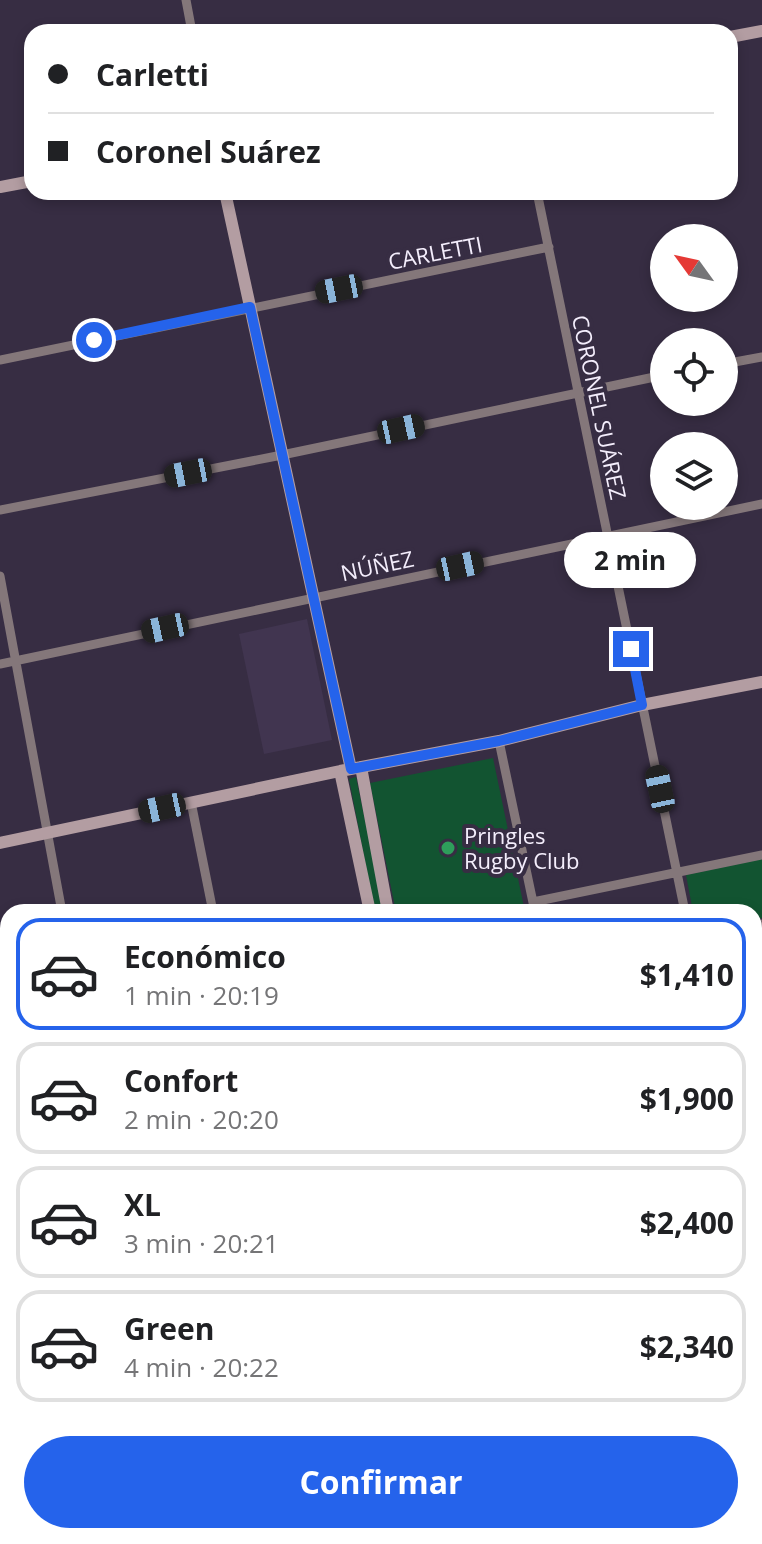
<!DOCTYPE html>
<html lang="es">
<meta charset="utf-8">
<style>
body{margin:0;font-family:"Open Sans",sans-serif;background:#f6f6f6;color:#202124;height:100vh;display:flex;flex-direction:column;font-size:30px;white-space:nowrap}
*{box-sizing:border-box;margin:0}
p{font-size:26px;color:#757577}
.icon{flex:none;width:44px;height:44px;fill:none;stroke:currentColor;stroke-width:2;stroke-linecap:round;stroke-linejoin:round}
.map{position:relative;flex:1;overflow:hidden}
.sheet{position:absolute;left:0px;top:904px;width:762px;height:640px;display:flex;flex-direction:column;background:#fff;border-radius:24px 24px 0 0;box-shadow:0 4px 12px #0003}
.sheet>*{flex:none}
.hud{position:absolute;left:24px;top:24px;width:714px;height:176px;border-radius:24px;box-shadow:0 4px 12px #0003;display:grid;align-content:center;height:176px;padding:0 24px;background:#fff}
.needle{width:52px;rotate:303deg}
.controls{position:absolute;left:650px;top:224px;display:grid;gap:16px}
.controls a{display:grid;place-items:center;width:88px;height:88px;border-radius:50%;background:#fff;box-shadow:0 4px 12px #0003;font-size:40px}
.end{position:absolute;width:36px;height:36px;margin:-18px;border:10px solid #2563eb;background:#fff;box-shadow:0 0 0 4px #fff}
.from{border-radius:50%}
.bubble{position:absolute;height:56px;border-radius:28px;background:#fff;box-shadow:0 4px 12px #0003;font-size:26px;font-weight:700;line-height:56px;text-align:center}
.car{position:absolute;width:24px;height:48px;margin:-24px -12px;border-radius:10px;box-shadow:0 0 6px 2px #0007;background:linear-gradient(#222 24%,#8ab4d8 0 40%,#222 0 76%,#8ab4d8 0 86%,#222 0)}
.hud b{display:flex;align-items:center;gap:28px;height:76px;font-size:30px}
.hud b+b{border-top:2px solid #e0e0e0}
.hud i{width:20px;height:20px;background:#202124}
ul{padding:14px 0 0;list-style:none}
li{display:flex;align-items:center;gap:24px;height:112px;margin:0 16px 12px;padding:0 8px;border:4px solid #e0e0e0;border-radius:24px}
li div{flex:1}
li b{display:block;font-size:30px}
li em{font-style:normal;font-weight:700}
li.on{border-color:#2563eb}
li>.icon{width:72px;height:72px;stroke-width:1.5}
.button{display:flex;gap:16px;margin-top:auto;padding:16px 24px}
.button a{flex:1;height:92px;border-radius:48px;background:#2563eb;color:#fff;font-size:32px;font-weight:700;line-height:92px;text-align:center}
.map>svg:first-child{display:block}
</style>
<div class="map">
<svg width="762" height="1544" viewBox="0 0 762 1544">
<rect width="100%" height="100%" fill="#372d43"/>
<path fill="#413550" d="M307,619L332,740L264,754L239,634Z"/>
<path fill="#125431" d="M493,758L525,912H396L370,783Z
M356,777L384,912H375L349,779Z
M762,859V918L754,920V912H693L686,875Z"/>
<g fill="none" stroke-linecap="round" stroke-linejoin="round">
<path stroke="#84777a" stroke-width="9" d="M186,0L192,32
M537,192L685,912
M0,360L549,247
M724,364L762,357
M0,510L282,455L664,375
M0,576L62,912
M0,664L762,504
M499,741L535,912
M191,802L213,912
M533,902L762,855
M754,926L762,924
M0,1004L8,1003
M754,1005L762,1003
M754,1158L762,1156
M754,1250L762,1289
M754,1310L762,1309
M0,1314L8,1312
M0,1357L8,1399
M754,1381L762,1379
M754,1457L762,1455
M0,1464L8,1462
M754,1530L762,1529
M0,1535L8,1533
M35,1536L37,1544
M189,1536L191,1544
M664,1536L666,1544
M326,1544L364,1536
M681,1544L723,1536"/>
<path stroke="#b39da2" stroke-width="12" d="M730,37L762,31
M0,187L32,181
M225,192L351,769
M361,767L388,912
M340,771L370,912
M0,843L340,771L499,741L642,705L762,682
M497,1536L499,1544
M514,1536L516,1544"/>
</g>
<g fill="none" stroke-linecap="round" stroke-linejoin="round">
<path stroke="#2563eb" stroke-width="10" d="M94,340L250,307L351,769L499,741L642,705L631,649"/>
</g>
<circle fill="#2e9e5b" stroke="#372d43" stroke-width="3" cx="448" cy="848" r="8"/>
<g text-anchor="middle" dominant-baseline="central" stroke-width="8" stroke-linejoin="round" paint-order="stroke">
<g font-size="22" fill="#f4eefc" stroke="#372d43">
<text transform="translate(435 252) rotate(-11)">CARLETTI</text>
<text transform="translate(600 407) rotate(78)">CORONEL SUÁREZ</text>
<text transform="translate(377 565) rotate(-12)">NÚÑEZ</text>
</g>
<g font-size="22" fill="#f4eefc" stroke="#372d43" text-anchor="start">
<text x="464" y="835">Pringles<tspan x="464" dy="25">Rugby Club</tspan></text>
</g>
</g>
</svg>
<div class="controls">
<a><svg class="needle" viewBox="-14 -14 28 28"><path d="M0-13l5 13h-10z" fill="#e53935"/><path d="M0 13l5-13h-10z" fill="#757577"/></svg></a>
<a><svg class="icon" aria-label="locate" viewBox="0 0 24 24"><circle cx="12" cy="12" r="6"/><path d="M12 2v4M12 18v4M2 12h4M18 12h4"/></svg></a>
<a><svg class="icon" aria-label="layers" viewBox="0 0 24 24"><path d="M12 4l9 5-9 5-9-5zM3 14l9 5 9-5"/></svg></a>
</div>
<i class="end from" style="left:94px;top:340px"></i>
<i class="end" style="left:631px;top:649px"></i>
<div class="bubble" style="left:564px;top:532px;width:132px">2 min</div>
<i class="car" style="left:339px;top:289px;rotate:259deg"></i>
<i class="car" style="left:401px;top:429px;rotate:78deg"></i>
<i class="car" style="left:188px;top:473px;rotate:259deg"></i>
<i class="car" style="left:460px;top:566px;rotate:78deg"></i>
<i class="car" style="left:165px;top:628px;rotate:258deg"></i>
<i class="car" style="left:660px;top:789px;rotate:348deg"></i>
<i class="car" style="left:162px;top:808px;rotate:258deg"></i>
<div class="hud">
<b><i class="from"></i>Carletti</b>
<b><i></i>Coronel Suárez</b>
</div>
<section class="sheet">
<ul>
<li class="on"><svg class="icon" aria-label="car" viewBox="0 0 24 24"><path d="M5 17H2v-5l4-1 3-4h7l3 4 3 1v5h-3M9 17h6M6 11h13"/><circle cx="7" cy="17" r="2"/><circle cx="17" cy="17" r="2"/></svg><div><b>Económico</b><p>1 min · 20:19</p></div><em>$1,410</em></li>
<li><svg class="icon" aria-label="car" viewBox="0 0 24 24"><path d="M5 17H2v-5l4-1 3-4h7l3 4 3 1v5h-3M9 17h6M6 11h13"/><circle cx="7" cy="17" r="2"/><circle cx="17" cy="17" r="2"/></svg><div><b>Confort</b><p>2 min · 20:20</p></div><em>$1,900</em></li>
<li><svg class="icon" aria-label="car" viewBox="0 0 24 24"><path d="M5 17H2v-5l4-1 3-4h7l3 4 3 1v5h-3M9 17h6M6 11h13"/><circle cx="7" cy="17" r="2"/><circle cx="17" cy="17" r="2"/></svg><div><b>XL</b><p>3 min · 20:21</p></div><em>$2,400</em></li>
<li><svg class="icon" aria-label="car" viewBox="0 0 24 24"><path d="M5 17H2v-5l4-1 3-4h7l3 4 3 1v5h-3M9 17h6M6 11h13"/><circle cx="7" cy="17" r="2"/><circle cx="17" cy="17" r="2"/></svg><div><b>Green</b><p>4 min · 20:22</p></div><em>$2,340</em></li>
</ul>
<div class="button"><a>Confirmar</a></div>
</section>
</div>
